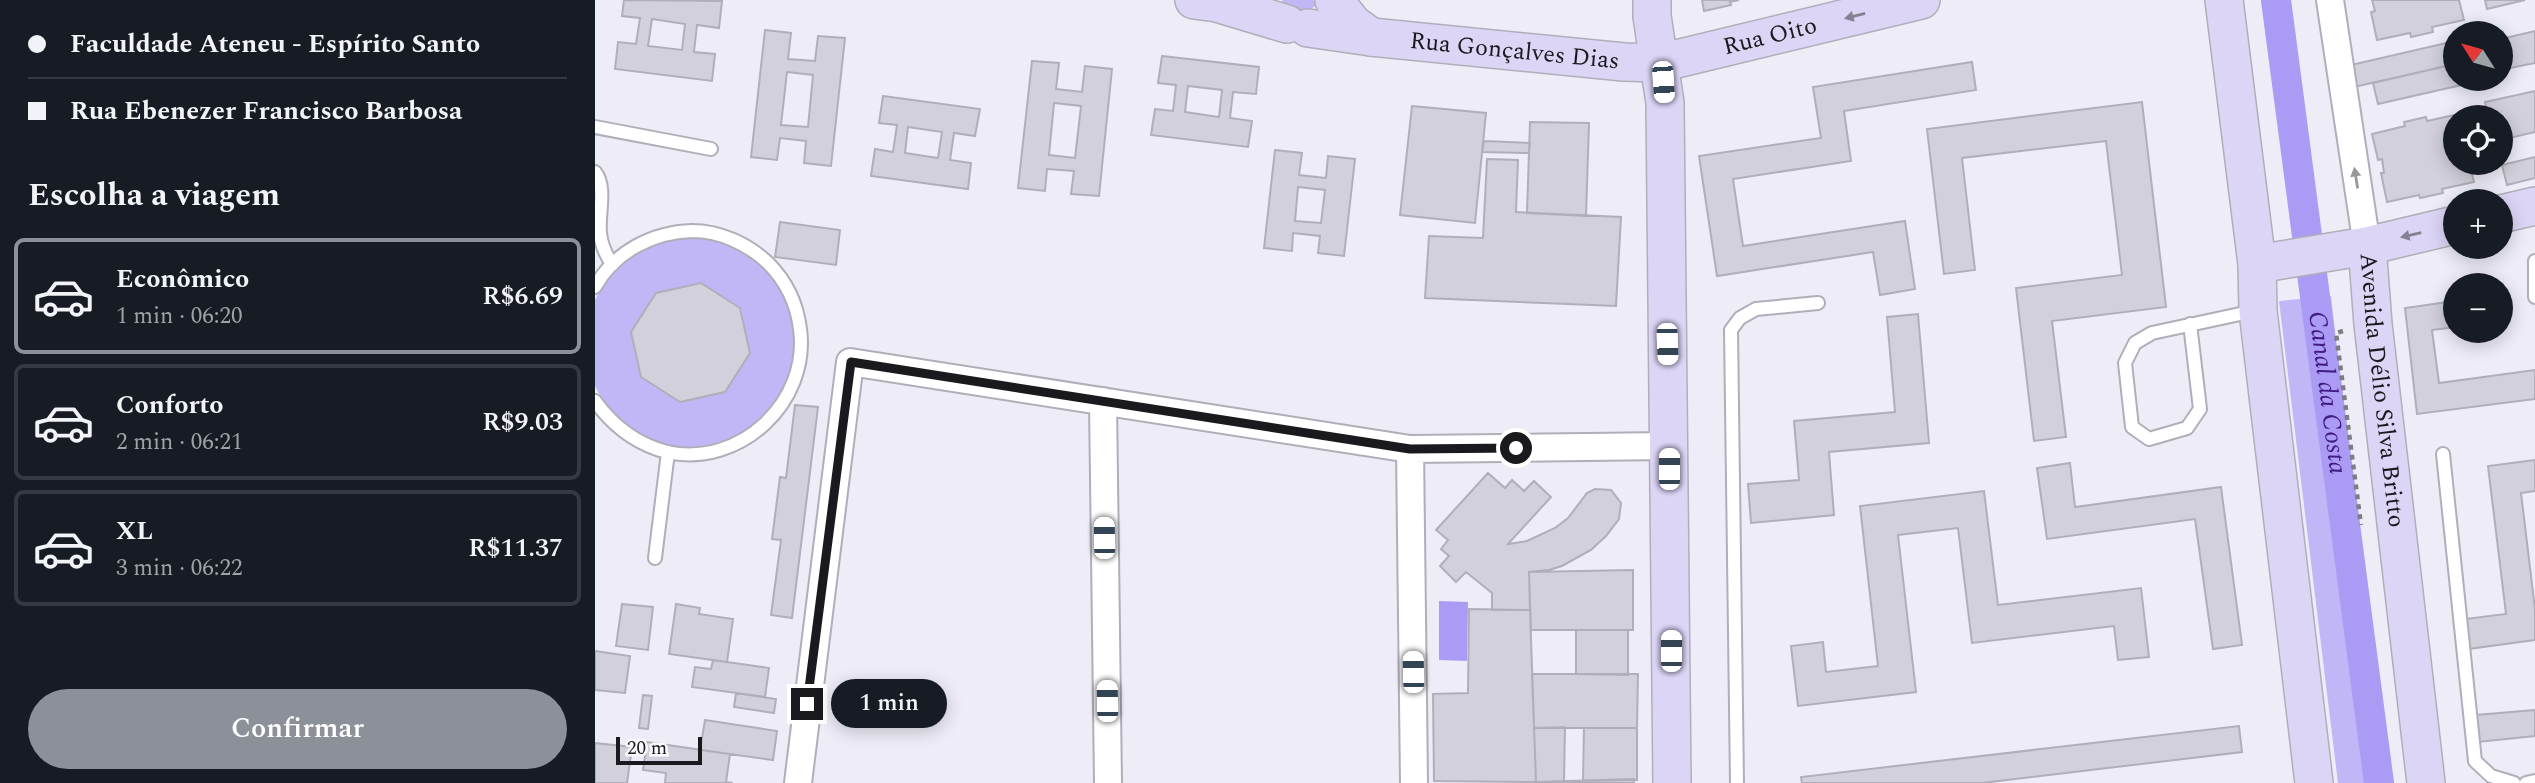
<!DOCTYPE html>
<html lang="pt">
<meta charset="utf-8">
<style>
body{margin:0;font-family:Spectral,serif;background:#242831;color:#f1f3f6;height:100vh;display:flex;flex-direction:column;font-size:26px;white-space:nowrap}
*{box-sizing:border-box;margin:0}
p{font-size:23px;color:#9ea1a6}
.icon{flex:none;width:38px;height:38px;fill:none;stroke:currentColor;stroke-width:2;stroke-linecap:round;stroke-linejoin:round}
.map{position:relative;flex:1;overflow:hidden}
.sheet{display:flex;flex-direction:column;background:#171b24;width:595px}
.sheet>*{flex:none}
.guide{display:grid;align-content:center;height:154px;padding:0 28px;background:#171b24}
.needle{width:46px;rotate:307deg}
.controls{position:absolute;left:1848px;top:21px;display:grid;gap:14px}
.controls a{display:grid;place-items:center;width:70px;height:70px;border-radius:50%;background:#171b24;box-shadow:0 4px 18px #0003;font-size:35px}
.scale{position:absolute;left:21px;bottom:18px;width:86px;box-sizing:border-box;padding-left:7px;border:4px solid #1a191d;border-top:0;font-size:19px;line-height:24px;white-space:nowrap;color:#1a191d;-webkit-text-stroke:5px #fafafe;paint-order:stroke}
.end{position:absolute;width:32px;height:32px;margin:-16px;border:9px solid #1a191d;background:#fff;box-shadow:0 0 0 4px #fff}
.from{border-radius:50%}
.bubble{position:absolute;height:49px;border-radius:24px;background:#171b24;box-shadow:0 4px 18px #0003;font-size:23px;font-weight:600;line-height:49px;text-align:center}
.car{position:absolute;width:21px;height:42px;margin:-21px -10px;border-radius:9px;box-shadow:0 0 5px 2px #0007;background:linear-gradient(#fff 24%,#345 0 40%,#fff 0 76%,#345 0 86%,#fff 0)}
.guide b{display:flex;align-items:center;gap:24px;height:66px;font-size:26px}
.guide b+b{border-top:2px solid #363941}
.guide i{width:18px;height:18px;background:#f1f3f6}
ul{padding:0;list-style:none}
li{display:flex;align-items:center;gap:21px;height:116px;margin:0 14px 10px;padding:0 14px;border:4px solid #363941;border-radius:10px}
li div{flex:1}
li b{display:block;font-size:26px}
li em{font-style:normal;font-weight:600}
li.current{border-color:#8c9099}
li>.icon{width:63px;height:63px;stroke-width:1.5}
h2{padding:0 28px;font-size:32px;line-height:84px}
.cta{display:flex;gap:14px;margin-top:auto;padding:14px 28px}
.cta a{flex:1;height:80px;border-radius:42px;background:#8c9099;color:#fff;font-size:28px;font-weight:600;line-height:80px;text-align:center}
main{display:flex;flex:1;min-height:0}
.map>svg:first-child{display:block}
</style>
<main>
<section class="sheet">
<div class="guide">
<b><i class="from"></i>Faculdade Ateneu - Espírito Santo</b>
<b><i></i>Rua Ebenezer Francisco Barbosa</b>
</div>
<h2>Escolha a viagem</h2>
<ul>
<li class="current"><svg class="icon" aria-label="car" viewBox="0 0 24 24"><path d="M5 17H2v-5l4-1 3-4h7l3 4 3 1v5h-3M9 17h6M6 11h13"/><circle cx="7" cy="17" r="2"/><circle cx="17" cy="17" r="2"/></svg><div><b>Econômico</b><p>1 min · 06:20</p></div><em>R$6.69</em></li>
<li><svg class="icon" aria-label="car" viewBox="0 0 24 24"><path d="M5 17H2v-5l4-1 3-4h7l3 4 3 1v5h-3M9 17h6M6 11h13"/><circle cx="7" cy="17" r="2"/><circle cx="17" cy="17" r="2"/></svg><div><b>Conforto</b><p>2 min · 06:21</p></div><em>R$9.03</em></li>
<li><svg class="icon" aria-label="car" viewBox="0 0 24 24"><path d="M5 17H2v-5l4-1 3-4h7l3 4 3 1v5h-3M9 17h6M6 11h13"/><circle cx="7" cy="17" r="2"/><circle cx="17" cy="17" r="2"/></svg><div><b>XL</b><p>3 min · 06:22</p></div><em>R$11.37</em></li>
</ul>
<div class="cta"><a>Confirmar</a></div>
</section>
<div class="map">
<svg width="1940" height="783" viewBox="0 0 1940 783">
<rect width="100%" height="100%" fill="#edecf7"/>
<path fill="#c1b7f7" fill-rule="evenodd" d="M687,0H722L720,6L710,14L688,4Z
M100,238C133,241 162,255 181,283C265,402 69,526 0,386V300L10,282L34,258L50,249L66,242ZM106,283L145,308L155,353L85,402L46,377L36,332L61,293Z
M1736,296L1791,783H1743L1684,301Z"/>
<path fill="#ac9bf5" d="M844,601L873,602L872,661L844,660Z"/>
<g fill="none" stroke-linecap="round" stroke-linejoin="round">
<path stroke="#ac9bf5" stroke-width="30" id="s1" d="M1681,0L1784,783"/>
</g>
<path fill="#d1d0db" stroke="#b0afb9" stroke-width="2" fill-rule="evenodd" d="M29,0L127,1L124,28L102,25L99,52L120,54L117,81L20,69L23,42L41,44L45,18L27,16ZM57,19L90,24L87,50L53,46Z
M1107,0H1144L1135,2L1136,5L1109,11Z
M1777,0H1864L1869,20L1837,27L1838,32L1816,37L1815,33L1782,40L1776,12L1780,11Z
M1890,0H1930L1892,9Z
M170,30L196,33L193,59L220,61L223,36L250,38L236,166L209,163L211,141L185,138L182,160L156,157ZM192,72L218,75L213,127L186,125Z
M1940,31V63L1910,69L1906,39Z
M1860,41V64L1759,87L1756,65Z
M1906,54L1911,75L1906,76Z
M567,56L664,67L661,94L638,92L635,118L657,121L653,147L556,135L560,109L578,111L581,85L563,83ZM593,86L627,90L624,117L590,112Z
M437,61L464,63L461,89L487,92L490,66L517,69L504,196L476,194L479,171L452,169L450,191L423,188ZM459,103L486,106L480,158L454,155Z
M1377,62L1381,90L1249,111L1256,161L1138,179L1148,246L1310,221L1320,289L1285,295L1278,252L1122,276L1104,156L1226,138L1218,87Z
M1860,64V79H1893L1783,104L1778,83Z
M1940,91V132L1906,140V117H1893L1890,102Z
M288,96L385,109L380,136L359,133L355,160L376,163L373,189L276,176L280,149L298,152L302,125L284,123ZM313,127L347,132L343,158L310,153Z
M1547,102L1571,307L1457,321L1471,437L1439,441L1421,288L1527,275L1511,141L1367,158L1380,270L1349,274L1332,129Z
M817,106L891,113L880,223L805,215Z
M1864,114V117H1860V163H1874L1879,182L1847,189L1848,193L1825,198L1824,195L1792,202L1786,173H1789L1787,159L1783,160L1777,134L1810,126L1809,122L1831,117L1832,121Z
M935,122L994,123L991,216L932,213Z
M889,141L935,143L934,153L887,152Z
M680,150L707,153L704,175L731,178L733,156L760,159L749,256L723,253L725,236L698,233L697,251L669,248ZM703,187L730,190L726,223L700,221Z
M1940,157V178L1912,185L1907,165Z
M892,159L923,160L921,212L1026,217L1021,306L830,298L834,236L888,238Z
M185,222L245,230L241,265L180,257Z
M106,283L145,308L155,353L130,392L85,402L46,377L36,332L61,293Z
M1860,301V327L1837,330L1844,383L1940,370V399L1822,414L1810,308Z
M1323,314L1334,443L1234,452L1239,515L1156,523L1153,484L1204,480L1199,421L1300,412L1292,317Z
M200,405L223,407L197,618L176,615L186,540L177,539L185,477L191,478Z
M1940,460V491L1926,493L1940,609V640L1873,649L1870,619L1911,614L1893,466Z
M1475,463L1480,507L1626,487L1647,645L1618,649L1600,519L1452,539L1442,468Z
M893,473L910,488L917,480L929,491L939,481L956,497L913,544L932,541L960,528L973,518L992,493L1000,489L1016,490L1026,503L1024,519L1011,536L996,550L967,566L954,570L934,572L935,610H897V593L871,572L861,582L845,566L854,556L846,549L853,540L841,530Z
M1389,491L1403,605L1546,588L1554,657L1523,660L1519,626L1377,643L1363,528L1303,535L1321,692L1203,706L1196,646L1228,642L1231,672L1283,666L1265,506Z
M1038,570V630H936L934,572Z
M27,604L58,607L53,650L21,646Z
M81,604L105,608L104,614L138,619L132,662L74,654Z
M874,609L935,610L941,782L839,781L838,694L873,693Z
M981,630H1033V675L981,674Z
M0,651L35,656L30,693L0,690Z
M118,660L174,668L170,697L97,687L100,667L116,669Z
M937,674H1043L1042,728H939Z
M141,693L181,699L179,713L139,707Z
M48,695L57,696L53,729L44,728Z
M1940,710V736L1883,742L1881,715Z
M110,720L182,731L178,760L105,750Z
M1644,726L1647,752L1387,783H1207L1206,777Z
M970,727L969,781L941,782L939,728Z
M989,728H1042V780L988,781Z
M52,742L135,754L131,782L138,783H70L71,773L48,770Z
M0,743L37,747L32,783H0Z
M1039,779V783H941V782Z"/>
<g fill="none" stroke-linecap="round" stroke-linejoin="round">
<defs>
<path id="lane" d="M0,127L116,149
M0,172C12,187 3,214 5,233C6,245 11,254 17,265
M1940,261V297
M0,287C19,252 58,232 97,231C125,231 153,244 173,263C191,281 202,304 205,329C215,402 145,468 72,452C41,444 18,426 0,401
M1595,324L1605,409L1592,428L1554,439L1537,427L1530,363L1540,343L1557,333L1659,311
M1848,454L1880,761L1896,776L1919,783
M60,558L73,452
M1142,783L1136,330L1145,318L1161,309L1223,303
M1931,783L1940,781"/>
<path id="street" d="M1735,0L1772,246
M508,401L513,783
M815,449L819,783
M203,783L255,362L815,449L1074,446"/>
<g id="secondary">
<path d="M599,0L622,3L692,24"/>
<path d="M739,0L758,24L776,37"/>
<path d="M1057,0V16L1070,103L1077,783"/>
<path d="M1629,0L1662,264L1663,311L1719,783"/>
<path id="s2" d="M713,28L776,37L1029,62L1065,63L1326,0"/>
<path d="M1906,214L1940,206"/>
<path id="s3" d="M1772,246L1778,324L1831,783"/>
<path d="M1662,264L1772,246L1860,225"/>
</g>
</defs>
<use href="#lane" stroke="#b0aeb9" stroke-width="16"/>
<use href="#street" stroke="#b0aeb9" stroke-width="30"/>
<use href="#secondary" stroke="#b0aeb9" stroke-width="40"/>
<path stroke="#7d7c84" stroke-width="4.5" stroke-dasharray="5 5" stroke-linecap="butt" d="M1748,331L1741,333L1766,525"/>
<use href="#lane" stroke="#fff" stroke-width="12"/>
<use href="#street" stroke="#fff" stroke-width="26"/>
<use href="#secondary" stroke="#ddd5f6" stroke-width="37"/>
</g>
<defs><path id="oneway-solid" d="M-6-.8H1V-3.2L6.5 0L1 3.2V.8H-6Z" transform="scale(1.75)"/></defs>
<g fill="#858094">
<use href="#oneway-solid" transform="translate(1260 16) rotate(166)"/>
<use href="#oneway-solid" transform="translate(1816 235) rotate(167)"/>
</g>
<use fill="#989899" href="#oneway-solid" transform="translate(1761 178) rotate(-99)"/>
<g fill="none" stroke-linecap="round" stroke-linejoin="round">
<path stroke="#1a191d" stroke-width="9" d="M212,704L256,362L815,449L921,448"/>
</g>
<g text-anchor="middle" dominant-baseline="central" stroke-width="5" stroke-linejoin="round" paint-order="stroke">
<g font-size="24" fill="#1a191d" stroke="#fafafe">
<text stroke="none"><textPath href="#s2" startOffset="467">Rua Oito</textPath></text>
<text stroke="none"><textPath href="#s2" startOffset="208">Rua Gonçalves Dias</textPath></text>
<text stroke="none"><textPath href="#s3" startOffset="145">Avenida Délio Silva Britto</textPath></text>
</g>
<g font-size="26" font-style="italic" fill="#401c84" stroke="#fafafe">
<text stroke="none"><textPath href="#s1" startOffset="396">Canal da Costa</textPath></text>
</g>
</g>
</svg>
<div class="controls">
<a><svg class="needle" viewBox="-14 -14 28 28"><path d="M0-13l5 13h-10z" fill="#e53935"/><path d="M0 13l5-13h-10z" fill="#9ea1a6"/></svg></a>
<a><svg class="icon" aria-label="locate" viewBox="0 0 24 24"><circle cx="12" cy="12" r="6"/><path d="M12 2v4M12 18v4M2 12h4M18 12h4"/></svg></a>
<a>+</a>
<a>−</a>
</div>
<div class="scale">20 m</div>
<i class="end from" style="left:921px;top:448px"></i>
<i class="end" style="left:212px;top:704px"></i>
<div class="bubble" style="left:236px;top:679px;width:116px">1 min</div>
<i class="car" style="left:1068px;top:82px;rotate:176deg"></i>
<i class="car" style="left:1072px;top:344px;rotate:178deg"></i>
<i class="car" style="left:1074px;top:469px;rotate:0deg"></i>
<i class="car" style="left:509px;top:538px;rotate:359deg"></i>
<i class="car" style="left:1076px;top:651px;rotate:0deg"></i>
<i class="car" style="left:818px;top:672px;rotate:359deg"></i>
<i class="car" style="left:512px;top:701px;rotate:359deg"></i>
</div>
</main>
